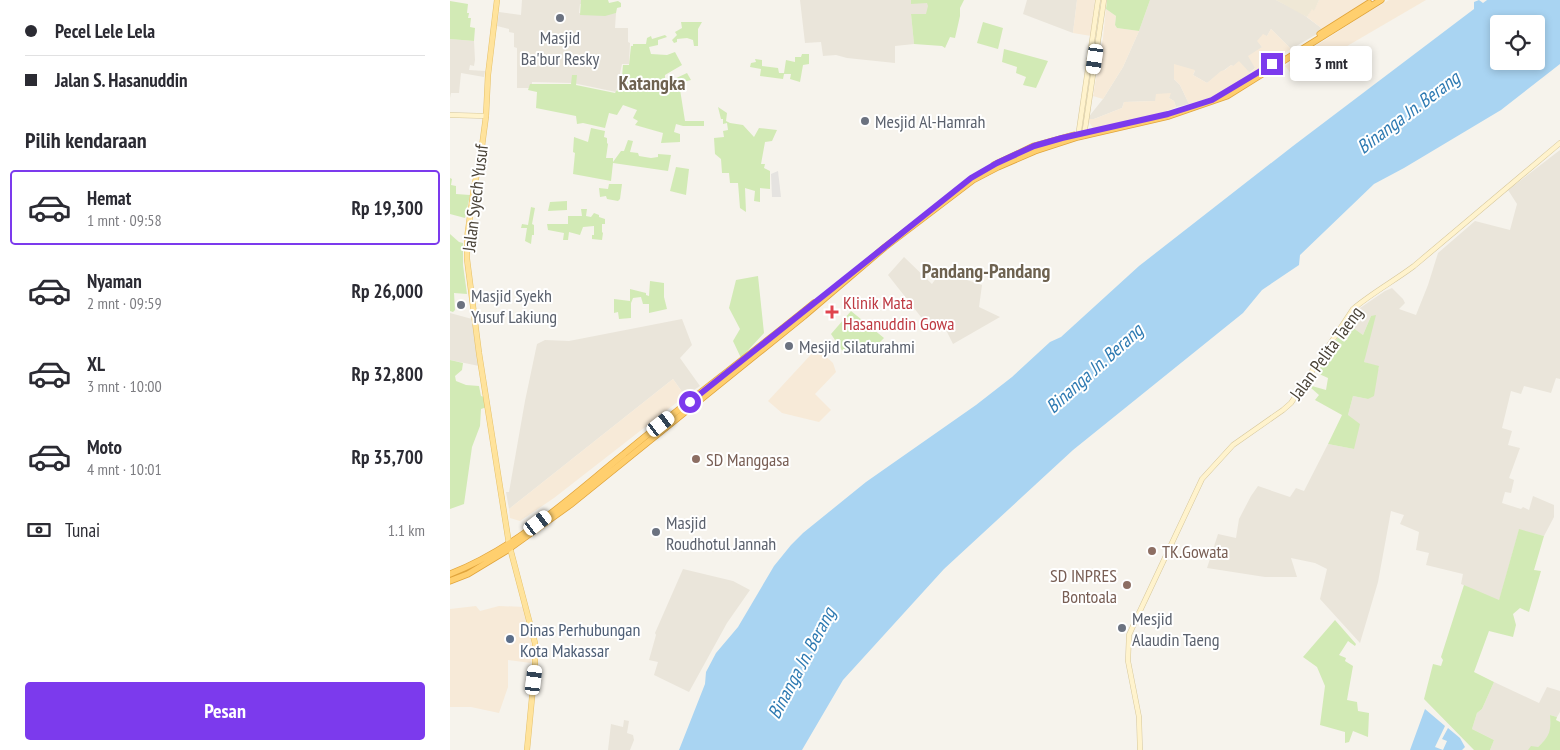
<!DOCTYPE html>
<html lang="id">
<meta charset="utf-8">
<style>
body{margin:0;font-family:"PT Sans Narrow",sans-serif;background:#f2f2f3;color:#2b2b33;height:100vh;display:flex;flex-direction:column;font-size:19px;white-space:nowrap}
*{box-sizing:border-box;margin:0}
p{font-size:16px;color:#7c7c81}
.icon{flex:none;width:28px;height:28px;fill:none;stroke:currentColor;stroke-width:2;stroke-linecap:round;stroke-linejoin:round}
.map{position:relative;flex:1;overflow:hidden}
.details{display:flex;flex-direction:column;background:#fff;width:450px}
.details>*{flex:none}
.banner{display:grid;align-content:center;height:110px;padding:0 25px;background:#fff}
.tools{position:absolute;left:1040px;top:15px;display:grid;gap:10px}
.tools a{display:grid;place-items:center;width:55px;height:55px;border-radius:5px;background:#fff;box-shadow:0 2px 8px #0003;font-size:25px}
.end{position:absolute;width:22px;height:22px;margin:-11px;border:6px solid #7c3aed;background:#fff;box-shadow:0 0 0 2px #fff}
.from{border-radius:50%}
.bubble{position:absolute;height:35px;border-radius:5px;background:#fff;box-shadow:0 2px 8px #0003;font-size:16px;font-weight:700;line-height:35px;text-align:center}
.car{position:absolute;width:15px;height:30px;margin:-15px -8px;border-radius:6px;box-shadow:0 0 4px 1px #0007;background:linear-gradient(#fff 24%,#345 0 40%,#fff 0 76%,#345 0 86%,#fff 0)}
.banner b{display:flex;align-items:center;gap:18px;height:48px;font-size:19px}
.banner b+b{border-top:1px solid #e1e1e2}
.banner i{width:12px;height:12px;background:#2b2b33}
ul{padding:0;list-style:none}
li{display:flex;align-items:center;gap:15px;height:75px;margin:0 10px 8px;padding:0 15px;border:2px solid transparent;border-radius:5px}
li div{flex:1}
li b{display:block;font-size:19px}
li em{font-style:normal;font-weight:700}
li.on{border-color:#7c3aed}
li>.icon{width:45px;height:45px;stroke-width:1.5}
h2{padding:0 25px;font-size:22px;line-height:60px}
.pay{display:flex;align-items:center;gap:12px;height:55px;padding:0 25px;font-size:19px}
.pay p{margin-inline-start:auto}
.cta{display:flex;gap:10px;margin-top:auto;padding:10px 25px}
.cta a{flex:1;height:58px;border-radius:5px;background:#7c3aed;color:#fff;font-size:20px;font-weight:700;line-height:58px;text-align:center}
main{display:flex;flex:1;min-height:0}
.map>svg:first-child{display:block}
</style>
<main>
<section class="details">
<div class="banner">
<b><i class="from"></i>Pecel Lele Lela</b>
<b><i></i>Jalan S. Hasanuddin</b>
</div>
<h2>Pilih kendaraan</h2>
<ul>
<li class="on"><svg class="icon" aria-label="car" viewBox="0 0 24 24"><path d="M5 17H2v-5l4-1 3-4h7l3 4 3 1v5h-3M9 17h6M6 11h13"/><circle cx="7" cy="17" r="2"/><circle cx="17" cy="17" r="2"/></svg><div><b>Hemat</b><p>1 mnt · 09:58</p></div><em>Rp 19,300</em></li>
<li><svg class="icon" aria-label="car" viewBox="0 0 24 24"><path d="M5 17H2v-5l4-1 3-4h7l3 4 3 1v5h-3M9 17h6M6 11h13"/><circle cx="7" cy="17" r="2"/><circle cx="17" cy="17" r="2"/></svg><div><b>Nyaman</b><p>2 mnt · 09:59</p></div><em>Rp 26,000</em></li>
<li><svg class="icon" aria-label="car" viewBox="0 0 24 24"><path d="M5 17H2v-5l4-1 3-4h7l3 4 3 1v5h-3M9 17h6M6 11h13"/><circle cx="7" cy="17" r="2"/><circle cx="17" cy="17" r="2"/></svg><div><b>XL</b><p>3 mnt · 10:00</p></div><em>Rp 32,800</em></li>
<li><svg class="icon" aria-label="car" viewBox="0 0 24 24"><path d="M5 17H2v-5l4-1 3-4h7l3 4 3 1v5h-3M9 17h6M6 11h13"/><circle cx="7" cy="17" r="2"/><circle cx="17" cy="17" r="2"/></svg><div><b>Moto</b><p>4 mnt · 10:01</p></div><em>Rp 35,700</em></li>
</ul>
<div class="pay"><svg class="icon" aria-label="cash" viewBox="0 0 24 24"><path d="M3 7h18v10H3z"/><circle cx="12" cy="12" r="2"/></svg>Tunai<p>1.1 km</p></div>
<div class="cta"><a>Pesan</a></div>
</section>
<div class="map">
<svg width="1110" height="750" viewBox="0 0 1110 750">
<rect width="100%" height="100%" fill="#f6f3ec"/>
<path fill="#eae5da" d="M72,0H147L146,6L130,4L129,13L145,15L166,13L165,28H178V42L180,43L179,64H172L166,92L123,83L82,82V88H67V48L64,47V33L59,32V29L47,26L49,12L71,15Z
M350,0H493L490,14H461L464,44L445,46V63L397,58L386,55L373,56L371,42L355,43Z
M577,0H627L623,33L573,14Z
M700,0H826L850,12L874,30L841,49L821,29L817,36L808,41L812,47L805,68L799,73L781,65L757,83L743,75L745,71L724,79L730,85L739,104L726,107L724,101L719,98L720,94H706V101L674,102L672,108L644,119H637L653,99L673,67L689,31Z
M0,39L24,41L25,60L24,66L20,65L19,70L35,71L34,77L11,73L9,93H1L0,98Z
M1110,150V379L1106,378L1101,393L1074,386L1071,394L1061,391L1052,428L1062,431L1058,445L1070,448L1059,478L1064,480L1061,493L1055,492L1052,503L1071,509L1073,507L1079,510L1083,496L1104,505V517L1094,536L1069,530L1049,601L1011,584L1013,574L976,565L979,553L966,550L969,532L950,524L954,515L941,511L928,582L910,643L870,599L877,569L865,563L841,558L847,577H815L757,568L768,534L786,538L789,519L801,496L808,486L840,497L846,488L854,491L878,444L904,449L898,415L903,396L918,399L929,367L914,362L921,316L913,335L899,325L910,308L935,291L942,288L953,299L955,303L949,309L966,315L978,285L988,253L1025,221L1060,230L1067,204L1058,190Z
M454,257L482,284L489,274L517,280L532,285L529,307L550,317L503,344L495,328L475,329L471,317L438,275Z
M0,313L22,319L29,366L0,360Z
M232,319L242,345L230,358L250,386L235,396L223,379L59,509L56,492H59L75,401L87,344L95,340L119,341Z
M233,569L283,581L300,590L277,623L239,692L204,675L208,662L199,660L206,635L205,633Z
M1044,682L1089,703L1097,687L1110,691V712L1107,717L1100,715L1101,730L1098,737L1088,747L1078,750H1040L1044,740L1022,729L1027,713L1032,709Z
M174,720L179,721L177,733L183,735L184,740L180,750H158L161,724L173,727Z"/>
<path fill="#f7ead8" d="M627,0H645L641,36L623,33Z
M869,0H921L874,30L857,17L862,8L864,10Z
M939,0H976L844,77L835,66L915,14Z
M656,9L666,16L665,25L667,28L689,31L673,67L653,99L643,96L653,38Z
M821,29L841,49L789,84L763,97L739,104L730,85L724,79V64L745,70L743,75L757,83L771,71L775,70L781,65L783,66L789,61L800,73L805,68L798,56L812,47L807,41L813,34L817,36Z
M721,93L719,98L724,101L726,107L712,113L645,131L637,119H644L672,108L674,102L705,101L706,94Z
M367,348L383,363L386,372L365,394L381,410L369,422L332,413L318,401Z
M223,379L235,396L104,498L70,521L60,518L59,509Z
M26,606L30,611L49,606L75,607L84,648L81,663L58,660V687L49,713L21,707H0V609Z"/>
<path fill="#efe8d6" d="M826,0H869L864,11L862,9L857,17Z"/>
<path fill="#d2eab5" d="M131,0H158L159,3L168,1L171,3V7L167,8L166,13L155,16L130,15Z
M461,0H514L510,8V16L505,38L500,37L495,48L492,46L464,44L461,14H476L478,6L477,3L461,4Z
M657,0H700L689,31L667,28L665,25L666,16L656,9Z
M0,1L18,4L17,13H19L18,18H21L20,27L25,28L24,41L0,39Z
M231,22H252L248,29V46H244L243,40L237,38L227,39V42L224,43L222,40L227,35L225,32L232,28Z
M533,22L553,28L548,49L527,43Z
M215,35L217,37L208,40V45L199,47L201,54L217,55L225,52L232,65L215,75V79L218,78L220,81L237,73L241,80L229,83L235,121H254V126H233L226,124L224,132L230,134V142L211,143L213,133L185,125L188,121L183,118L187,110L173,105L167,115L159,113L155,128L133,123L127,124L126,116L86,108L87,92L78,90L80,84H121L122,75H127L126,85L165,93L174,79L172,77L173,65H179L181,46H183V44H196L197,38L201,36L202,39Z
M554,49L598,61L586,88L573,85L576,77L566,73L567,67L552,62Z
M352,54H359V64L353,65L350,82L340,79L341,74H334L333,79L310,76L311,69L300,67L301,63L306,62L305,59L312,60V66L328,68L329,73H334L336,60L345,62V57H351Z
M268,107L277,113L276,121L280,123L293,125L304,137L309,128L327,130L322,141L315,142L311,164H315L314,168L320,171V189L310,188V202L304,201L305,191L295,188L296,212L290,208L288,183H280L279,173H272L271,159L265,154L264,138L274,137L273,131L278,130L277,123L273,124V119H271Z
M141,128L155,131L154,137L157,138V143L158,144L156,158H163V162L171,151H174L178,140L183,141L180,152L188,153L189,156L201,158L208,157V154L221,155L218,171L163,163L161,181L123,174L125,153L123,152L124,137L138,142Z
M226,167L239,169L236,195L220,191Z
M0,178L2,179L1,185L6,186V194L20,195L15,218L0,214Z
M159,184H172L170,199L168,201L157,199L156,196L150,197L149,188L158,189Z
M117,201V210L98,211L100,202Z
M81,207L85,208L82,224L84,225V235H82L81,244L75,241L77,228H71L72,224L78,225Z
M131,209H137L136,216L141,217L144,213L149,215V217L155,219V224H152V232L153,233L152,240L142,239V235H144V226L133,227L130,235L119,232L118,240H113L114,233L98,230L97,224H118V216H132Z
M0,234L9,242L13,243V265L17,294L4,293L5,310L3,312L0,311Z
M308,276L314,333L291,358L283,341L290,329L279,308L286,280Z
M200,281L214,283V297L217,309L199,313V304H193L191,297L183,298L181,303V318L169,319L168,312L164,313V299L180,301V289L196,293V295L199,296Z
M401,311L434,338L429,343L414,351L407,340L393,352L381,334Z
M926,315L914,362L929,366L924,396L918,399L903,396L898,415L910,424L904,449L878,444L892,415L865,400L869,395L861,388L862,386L876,390L878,378L867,373L888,337L897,340L902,327L913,335L921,316Z
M0,360L13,363L12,370L5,376L6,381L16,385L29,386L31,396L34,397L37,407L31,409L30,426L22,447L14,504L0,509Z
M1069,529L1094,536L1084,570L1091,571L1079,612L1070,608L1063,614L1066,625L1063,637L1039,631L1024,672L1044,682L1032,709L1027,713L1022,729L1044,740L1040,750H1024L974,699L983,664L991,666L993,660L991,657L1014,585L1049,600Z
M885,620L906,644L905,646L898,641L889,655L896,658L895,661L903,666L897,700L907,702L908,711L919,713L918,737L903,731L899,742L895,743V732L870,725L875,686L867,667L853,657Z
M1100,715L1107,717L1106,720L1110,722V750H1078L1081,746L1088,747C1100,735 1101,732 1100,715Z"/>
<path fill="#e5e3e0" d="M328,171L331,197H322L321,174Z"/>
<path fill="#a9d4f2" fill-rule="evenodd" d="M1029,0L1033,3L1037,0H1110V64L1051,110L954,168L924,184L850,255L849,265L812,290L793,313L623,450L494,569L393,680L352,750H229L255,684L256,672L266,653L288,627L324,566L341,545L353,533L416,482L526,405L562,377L600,342L611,337L689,266L843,146L1024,9V2ZM1049,24H1086V61H1049Z
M975,709L995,726L985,747L993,750L997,741L992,739L998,728L1010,738L1015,747L1012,750H960Z"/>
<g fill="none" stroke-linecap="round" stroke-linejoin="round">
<defs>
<path id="secondary" d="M0,115L36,116
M634,136L654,0
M628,137L648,0
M690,750L689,717L678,661L679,635L689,613L752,479L783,445L833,410L841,403L903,309C922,293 944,281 964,266L1110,143"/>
<path id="primary" d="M47,0L38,75L36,116L30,161L24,187L17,238V259L29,353L59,544L85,643V666L77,750"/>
<path id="highway" d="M870,34L919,3
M544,165L584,146L624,135
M0,574C67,548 119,498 174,454C236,402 302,354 364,303
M0,581L18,574L56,551L120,505L354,316L435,247L523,180L548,167L585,151L628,137L719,116L777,96L931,0"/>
</defs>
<use href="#secondary" stroke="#d6c79b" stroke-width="5.5"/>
<use href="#primary" stroke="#e6c16a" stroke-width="6"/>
<use href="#highway" stroke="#e0a43c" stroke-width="7"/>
<use href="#secondary" stroke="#fff3cd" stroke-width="4.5"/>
<use href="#primary" stroke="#ffe39c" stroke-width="5"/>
<use href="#highway" stroke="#ffcf6e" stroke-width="5.5"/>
</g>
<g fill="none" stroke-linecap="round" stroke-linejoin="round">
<path stroke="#7c3aed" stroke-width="6" d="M240,402L521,178L547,163L584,146L612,138L718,114L762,100L822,64"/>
</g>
<g fill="#6b7280" stroke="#fff" stroke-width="2">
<circle cx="110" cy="18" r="5"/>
<circle cx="415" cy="121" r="5"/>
<circle cx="11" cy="305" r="5"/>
<circle cx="339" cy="346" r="5"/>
<circle cx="206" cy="532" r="5"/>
<circle cx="672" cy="628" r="5"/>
</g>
<path fill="#e0444e" stroke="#fff" stroke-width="2" d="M379.5 304.5h5v5h5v5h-5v5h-5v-5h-5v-5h5z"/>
<g fill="#8d6e63" stroke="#fff" stroke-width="2">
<circle cx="246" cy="459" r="5"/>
<circle cx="702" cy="551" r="5"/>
<circle cx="677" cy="585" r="5"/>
</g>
<circle fill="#5c6f8a" stroke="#fff" stroke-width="2" cx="60" cy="639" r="5"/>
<g text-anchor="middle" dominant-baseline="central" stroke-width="4" stroke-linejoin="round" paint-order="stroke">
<g font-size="18" fill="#5b616d" stroke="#fff" text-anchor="start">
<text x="110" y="37" text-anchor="middle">Masjid<tspan x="110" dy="21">Ba'bur Resky</tspan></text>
<text x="425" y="121">Mesjid Al-Hamrah</text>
<text x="21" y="295">Masjid Syekh<tspan x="21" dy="21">Yusuf Lakiung</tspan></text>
<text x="349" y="346">Mesjid Silaturahmi</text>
<text x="216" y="522">Masjid<tspan x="216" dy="21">Roudhotul Jannah</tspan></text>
<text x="682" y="618">Mesjid<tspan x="682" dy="21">Alaudin Taeng</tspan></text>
</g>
<g font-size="18" fill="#4b4439" stroke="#fff">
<text transform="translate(25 198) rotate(-83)">Jalan Syech Yusuf</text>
<text transform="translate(876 353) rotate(-54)">Jalan Pelita Taeng</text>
</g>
<g font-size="18" fill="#be3a42" stroke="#fff" text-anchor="start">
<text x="393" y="302">Klinik Mata<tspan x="393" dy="21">Hasanuddin Gowa</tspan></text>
</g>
<g font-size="18" fill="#785e54" stroke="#fff" text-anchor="start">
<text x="256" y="459">SD Manggasa</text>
<text x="712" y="551">TK.Gowata</text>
<text x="667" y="575" text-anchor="end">SD INPRES<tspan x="667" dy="21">Bontoala</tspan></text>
</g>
<g font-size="18" fill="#4e5e75" stroke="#fff" text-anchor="start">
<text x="70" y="629">Dinas Perhubungan<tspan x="70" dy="21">Kota Makassar</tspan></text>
</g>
<g font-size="19" font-style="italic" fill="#2e7ab2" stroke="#fff">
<text transform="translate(958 112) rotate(-37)">Binanga Jn. Berang</text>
<text transform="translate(644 368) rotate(-42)">Binanga Jn. Berang</text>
<text transform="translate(351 663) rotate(-62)">Binanga Jn. Berang</text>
</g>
<g font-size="20" font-weight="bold" fill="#6e6250" stroke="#fff">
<text x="202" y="83">Katangka</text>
<text x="536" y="271">Pandang-Pandang</text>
</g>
</g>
</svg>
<div class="tools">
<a><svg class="icon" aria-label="locate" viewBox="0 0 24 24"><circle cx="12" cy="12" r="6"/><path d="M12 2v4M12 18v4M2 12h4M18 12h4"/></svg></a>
</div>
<i class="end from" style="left:240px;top:402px"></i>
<i class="end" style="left:822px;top:64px"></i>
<div class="bubble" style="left:840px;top:46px;width:82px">3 mnt</div>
<i class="car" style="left:645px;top:59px;rotate:188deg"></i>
<i class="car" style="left:211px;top:424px;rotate:52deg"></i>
<i class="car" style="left:88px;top:523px;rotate:53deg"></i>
<i class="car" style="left:84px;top:680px;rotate:7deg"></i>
</div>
</main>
